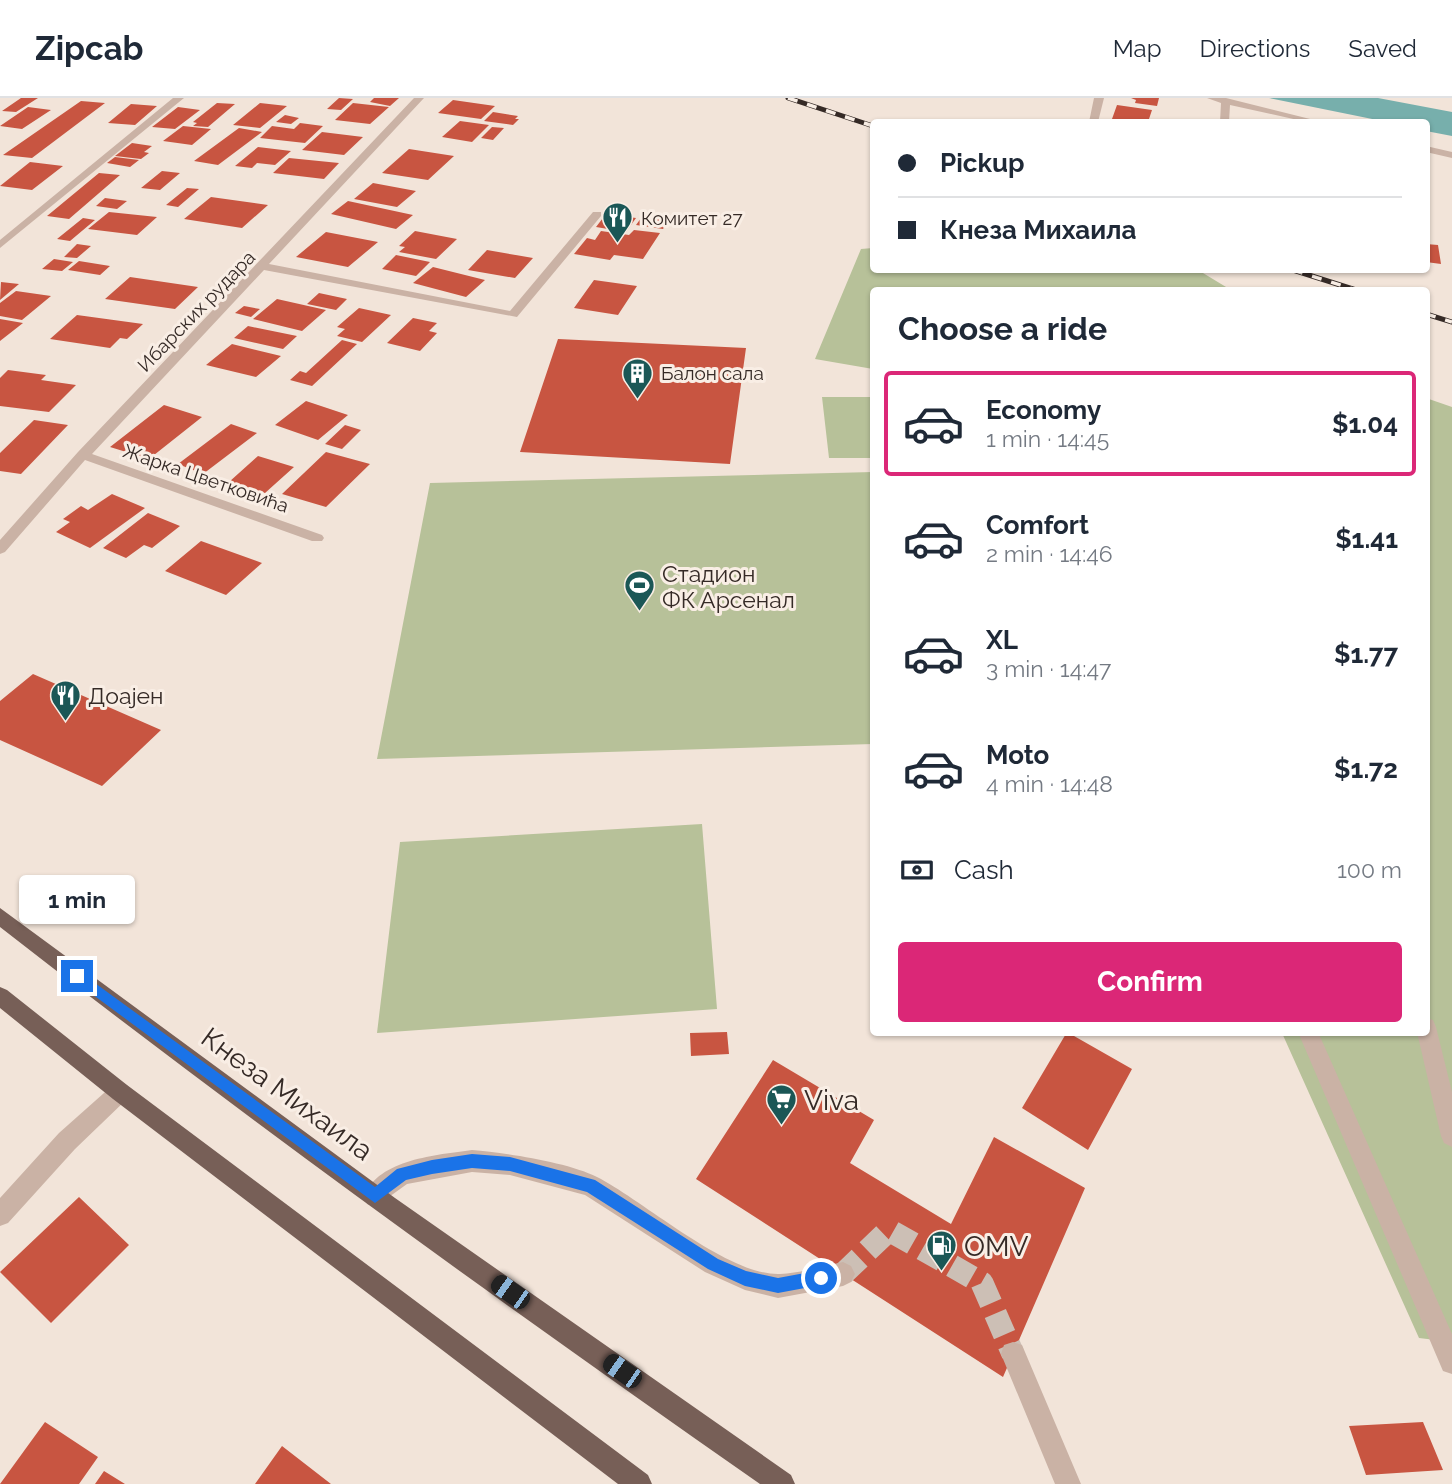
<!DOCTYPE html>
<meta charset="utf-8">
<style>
body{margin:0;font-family:Raleway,sans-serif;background:#f2f2f3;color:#1f2937;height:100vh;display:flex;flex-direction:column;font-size:26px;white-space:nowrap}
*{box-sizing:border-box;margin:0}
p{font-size:23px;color:#747a83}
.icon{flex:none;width:38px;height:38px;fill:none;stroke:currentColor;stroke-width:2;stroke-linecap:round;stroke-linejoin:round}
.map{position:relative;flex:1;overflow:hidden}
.panel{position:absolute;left:870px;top:189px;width:560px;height:749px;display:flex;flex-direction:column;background:#fff;border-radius:7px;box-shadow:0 2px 5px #0004}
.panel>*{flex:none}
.hud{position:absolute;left:870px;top:21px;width:560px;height:154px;border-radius:7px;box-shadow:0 2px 5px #0004;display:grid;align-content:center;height:154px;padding:0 28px;background:#fff}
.end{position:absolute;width:32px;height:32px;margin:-16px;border:9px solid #1a73e8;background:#fff;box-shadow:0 0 0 4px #fff}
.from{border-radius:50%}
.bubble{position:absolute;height:49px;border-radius:7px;background:#fff;box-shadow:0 2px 5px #0004;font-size:23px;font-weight:700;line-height:49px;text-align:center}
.car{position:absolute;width:21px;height:42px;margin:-21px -10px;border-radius:9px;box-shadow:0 0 5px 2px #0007;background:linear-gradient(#222 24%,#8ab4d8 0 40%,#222 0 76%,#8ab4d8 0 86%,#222 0)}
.hud b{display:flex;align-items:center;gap:24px;height:66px;font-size:26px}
.hud b+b{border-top:2px solid #e0e1e3}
.hud i{width:18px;height:18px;background:#1f2937}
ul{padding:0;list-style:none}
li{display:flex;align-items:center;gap:21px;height:105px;margin:0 14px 10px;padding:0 14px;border:4px solid transparent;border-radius:7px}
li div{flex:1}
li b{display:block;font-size:26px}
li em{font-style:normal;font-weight:700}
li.active{border-color:#db2777}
li>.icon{width:63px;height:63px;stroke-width:1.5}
h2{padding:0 28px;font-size:32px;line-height:84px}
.pay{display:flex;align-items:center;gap:18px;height:77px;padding:0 28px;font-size:26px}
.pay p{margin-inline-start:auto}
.cta{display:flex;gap:14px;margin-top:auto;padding:14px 28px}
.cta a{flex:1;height:80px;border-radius:7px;background:#db2777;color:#fff;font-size:28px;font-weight:700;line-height:80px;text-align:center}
header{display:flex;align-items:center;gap:42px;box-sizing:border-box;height:98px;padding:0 35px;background:#fff;border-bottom:2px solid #e0e1e3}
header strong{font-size:33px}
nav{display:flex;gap:38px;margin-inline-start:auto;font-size:24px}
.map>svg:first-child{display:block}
</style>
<header>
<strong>Zipcab</strong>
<nav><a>Map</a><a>Directions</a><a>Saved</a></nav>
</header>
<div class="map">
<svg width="1452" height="1386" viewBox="0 0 1452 1386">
<rect width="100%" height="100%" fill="#f2e4d9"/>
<path fill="#b7c199" d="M873,150V172H1198L1231,192H873V271L815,261L861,151Z
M822,299H873V360H829Z
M1426,300L1452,309V1244L1419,1240L1282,935L1426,934Z
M873,374V646L377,661L430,385Z
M702,726L717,911L377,935L400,744Z"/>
<path fill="#77afac" d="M1269,0H1378L1452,14V38L1426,33V24H1387Z"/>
<path fill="#c85541" d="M21,0H38L16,14L2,13Z
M339,0L353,1L341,12L327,11Z
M374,0H399L390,8L370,4Z
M1131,0H1159L1157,8L1135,5L1136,2Z
M453,2L495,8L481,21L438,15Z
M81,3L105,5L32,60L3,57Z
M217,5L235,6L208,29L193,28L197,25L193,24Z
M260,5L287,8L260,30L233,27Z
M353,5L389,9L370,26L335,22Z
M131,6L157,8L135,27L108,25Z
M1117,7L1152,12L1148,24L1112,21Z
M28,9L51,12L22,31L0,28Z
M178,9L200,12L175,31L152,29Z
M493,14L518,18L515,21H519L513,27L484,23Z
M285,17L299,20L291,26L276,24Z
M460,23L489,27L472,44L442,39Z
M300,25L323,28L305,45L260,40L272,28L294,31Z
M183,28L211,31L192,47L163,43Z
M492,29L504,30L493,42L481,40Z
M239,30L262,34L218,67L194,63Z
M322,34L363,39L344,57L302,52Z
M132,45L152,48L144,54L149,55L141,61L115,58Z
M258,49L291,53L275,67L257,65L252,70L235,68Z
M409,51L454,58L428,82L382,75Z
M115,59L139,62L130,69L107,65Z
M289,60L339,65L324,81L273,75Z
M30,64L63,68L32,92L0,88Z
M162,73L180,75L160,92L141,90Z
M99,75L120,77L69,121L47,118Z
M373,85L416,93L397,109L354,101Z
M187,90L199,91L178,109L166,107Z
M211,99L268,107L242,130L184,121Z
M105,100L127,103L117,111L96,108Z
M348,103L413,117L396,131L331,116Z
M109,114L157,119L137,137L88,131Z
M606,116L636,120L626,134L596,129Z
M644,116L671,119L663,131L636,127Z
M83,120L95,122L70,143L57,141Z
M634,132L660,135L643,161L614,157L610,162L574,156L587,140L595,142L601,133L629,137Z
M415,133L457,141L436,161L399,154L405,149L399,148Z
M326,134L378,144L348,169L296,159Z
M77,146L91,148L77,160L64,159Z
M1426,146L1438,147L1441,166L1426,164Z
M487,152L533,160L515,180L468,172Z
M396,157L430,164L416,178L382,171Z
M54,161L73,164L62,173L42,171Z
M79,163L110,168L100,177L68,172Z
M433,169L485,182L466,199L413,185Z
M130,179L198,189L175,211L105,201Z
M594,182L637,188L618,217L574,210Z
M1,184L19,186L0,202Z
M16,193L51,198L22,222L0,218V205Z
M319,195L347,201L336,212L307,206Z
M277,201L326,212L302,233L253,221Z
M244,208L260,211L251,219L235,215Z
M359,210L391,217L362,244L337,238L345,231L337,229Z
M77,217L143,226L127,241L120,240L110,250L50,241Z
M413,220L437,225L429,233L437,235L420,253L387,245Z
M0,221L23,225L0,243Z
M248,228L297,238L283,251L234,240Z
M558,241L746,250L730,366L520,354Z
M342,242L357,246L312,288L290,282L300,273L306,275Z
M232,246L281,258L256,279L206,267Z
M8,272L46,277L41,282L76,287L49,314L0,308V280Z
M306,303L348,317L318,342L275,327Z
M164,307L202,319L149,361L110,349Z
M34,322L68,327L21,376L0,373V355Z
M231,326L257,335L203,376L178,366Z
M345,327L361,332L342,351L325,346Z
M326,354L370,366L326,409L282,396Z
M258,358L294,369L265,395L229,384Z
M112,396L145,410L90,450L56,434L70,424L63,421L81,408L88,412Z
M148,415L180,428L152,450L144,447L126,460L103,450Z
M201,443L262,465L226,497L165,473Z
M33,576L161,632L102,688L0,642V603Z
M727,934L729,956L691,958L690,935Z
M1067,934L1132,971L1088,1052L1022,1010Z
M773,962L874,1022L850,1065L951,1126L994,1039L1085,1090L1003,1279L696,1081Z
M79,1099L129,1147L51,1225L0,1174Z
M45,1324L98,1359L79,1386H0Z
M1423,1324L1443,1372L1366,1377L1349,1328Z
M282,1348L331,1386H255Z
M104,1373L125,1386H95Z"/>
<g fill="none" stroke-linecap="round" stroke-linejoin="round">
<path stroke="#ccbfb5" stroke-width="23" stroke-dasharray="23 11" stroke-linecap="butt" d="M843,1176L889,1132L982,1185L1013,1256"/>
<path fill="#cab2a5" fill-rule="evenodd" d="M173,0H184L0,150V142Z
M414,0H424L269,166L510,213L593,114H601V118L517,219L264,172L92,356L322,437L324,440L322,443H312L85,362L5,454L0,456V442L78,354Z
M1094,0H1104L1098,24H1089Z
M1207,0H1226L1322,24H1307L1230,7L1229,24H1220L1221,5Z
M1426,48L1452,54V60L1426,54Z
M1426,920L1433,922L1436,929L1452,994V1049L1444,1045L1441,1038L1417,934H1426Z
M1298,934H1318L1452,1236V1276L1443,1273Z
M120,984L127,987L131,994L127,1001L75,1051L8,1125L0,1128V1100L59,1035L113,987Z
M472,1052C506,1055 567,1064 597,1079C644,1103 728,1178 780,1176C801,1175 823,1168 843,1164L851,1168L855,1176L851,1184L843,1188L778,1200L745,1192L705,1174L585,1097L510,1077L472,1074L407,1086L375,1109L367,1106L364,1098C379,1061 437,1057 472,1052Z
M1013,1244L1022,1247L1081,1386H1055L1001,1256L1004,1247Z"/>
<path fill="#775f57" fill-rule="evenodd" d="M0,810L395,1100L791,1377L795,1386H760C502,1206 248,1022 0,829Z
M0,889L7,892L127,987L648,1377L652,1386H618L113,1001L0,910Z"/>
<defs>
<path id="rail" d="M788,0L873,28
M1293,172L1356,192
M1426,216L1452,224"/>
</defs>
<use href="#rail" stroke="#352a26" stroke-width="5"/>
<use href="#rail" stroke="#f9eee5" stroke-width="3.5" stroke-dasharray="10" stroke-linecap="butt"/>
</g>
<path fill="#1a73e8" d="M77,872L375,1089L397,1071L432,1062L472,1056L510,1059L595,1082L718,1161L746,1173L778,1180L821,1172L827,1174L829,1180L827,1185L821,1187L778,1195L745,1188L708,1171L587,1094L510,1073L472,1070L432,1076L406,1082L375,1105L73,882V874Z"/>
<defs>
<symbol id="restaurant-pin" viewBox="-11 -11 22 30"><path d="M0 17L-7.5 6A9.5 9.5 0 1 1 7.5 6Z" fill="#1b5756" stroke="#f9eee5"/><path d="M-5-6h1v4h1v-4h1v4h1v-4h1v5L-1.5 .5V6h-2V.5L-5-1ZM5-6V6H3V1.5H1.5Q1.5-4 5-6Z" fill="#fff"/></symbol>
<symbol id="building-pin" viewBox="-11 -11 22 30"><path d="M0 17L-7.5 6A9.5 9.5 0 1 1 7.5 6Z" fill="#1b5756" stroke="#f9eee5"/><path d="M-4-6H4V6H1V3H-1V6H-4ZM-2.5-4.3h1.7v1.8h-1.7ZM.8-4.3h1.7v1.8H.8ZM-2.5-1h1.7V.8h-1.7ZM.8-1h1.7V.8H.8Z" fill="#fff"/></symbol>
<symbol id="stadium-pin" viewBox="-11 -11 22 30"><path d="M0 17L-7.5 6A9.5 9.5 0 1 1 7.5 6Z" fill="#1b5756" stroke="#f9eee5"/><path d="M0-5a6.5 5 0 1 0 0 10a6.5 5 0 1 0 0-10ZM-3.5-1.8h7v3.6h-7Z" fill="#fff"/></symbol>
<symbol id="supermarket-pin" viewBox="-11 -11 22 30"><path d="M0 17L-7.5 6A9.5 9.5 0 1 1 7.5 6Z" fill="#1b5756" stroke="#f9eee5"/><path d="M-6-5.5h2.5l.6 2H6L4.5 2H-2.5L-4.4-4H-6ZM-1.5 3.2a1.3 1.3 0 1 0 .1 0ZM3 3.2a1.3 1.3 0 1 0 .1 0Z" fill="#fff"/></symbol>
<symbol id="fuel-pin" viewBox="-11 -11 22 30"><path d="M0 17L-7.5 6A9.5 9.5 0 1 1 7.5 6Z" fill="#1b5756" stroke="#f9eee5"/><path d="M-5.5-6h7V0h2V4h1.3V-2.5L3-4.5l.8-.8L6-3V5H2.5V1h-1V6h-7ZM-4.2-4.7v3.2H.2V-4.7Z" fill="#fff"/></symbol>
</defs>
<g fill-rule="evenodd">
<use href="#restaurant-pin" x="600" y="102" width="35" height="47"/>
<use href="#building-pin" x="620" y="258" width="35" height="47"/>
<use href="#stadium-pin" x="622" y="470" width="35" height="47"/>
<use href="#restaurant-pin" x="48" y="580" width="35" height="47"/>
<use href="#supermarket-pin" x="764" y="984" width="35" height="47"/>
<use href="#fuel-pin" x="924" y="1130" width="35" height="47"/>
</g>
<g text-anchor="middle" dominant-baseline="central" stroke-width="6" stroke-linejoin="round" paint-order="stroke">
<g font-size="19" fill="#352a26" stroke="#f9eee5" text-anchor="start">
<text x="641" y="120">Комитет 27</text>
<text x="661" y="275">Балон сала</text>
</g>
<g font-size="19" fill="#352a26" stroke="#f9eee5">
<text transform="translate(196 213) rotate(-46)">Ибарских рудара</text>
<text transform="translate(206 380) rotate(19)">Жарка Цветковића</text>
</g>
<g font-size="23" fill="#352a26" stroke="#f9eee5" text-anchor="start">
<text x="662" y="475">Стадион<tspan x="662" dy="26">ФК Арсенал</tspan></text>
<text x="88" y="597">Доајен</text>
</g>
<g font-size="28" fill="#352a26" stroke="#f9eee5">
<text transform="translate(287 996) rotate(36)">Кнеза Михаила</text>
</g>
<g font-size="28" fill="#352a26" stroke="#f9eee5" text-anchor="start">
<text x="804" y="1002">Viva</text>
<text x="964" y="1148">OMV</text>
</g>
</g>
</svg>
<i class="end from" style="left:821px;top:1180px"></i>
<i class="end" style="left:77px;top:878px"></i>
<div class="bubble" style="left:19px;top:777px;width:116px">1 min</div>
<i class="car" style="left:510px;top:1194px;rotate:305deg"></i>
<i class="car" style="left:622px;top:1273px;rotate:305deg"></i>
<div class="hud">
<b><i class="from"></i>Pickup</b>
<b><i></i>Кнеза Михаила</b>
</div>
<section class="panel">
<h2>Choose a ride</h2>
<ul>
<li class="active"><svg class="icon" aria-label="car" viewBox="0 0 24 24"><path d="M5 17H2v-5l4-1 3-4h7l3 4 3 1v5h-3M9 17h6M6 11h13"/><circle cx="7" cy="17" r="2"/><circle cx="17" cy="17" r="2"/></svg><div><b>Economy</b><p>1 min · 14:45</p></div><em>$1.04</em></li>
<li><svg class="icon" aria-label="car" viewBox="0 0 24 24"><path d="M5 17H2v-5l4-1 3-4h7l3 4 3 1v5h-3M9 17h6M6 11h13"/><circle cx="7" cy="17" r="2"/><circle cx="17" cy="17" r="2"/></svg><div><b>Comfort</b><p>2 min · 14:46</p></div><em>$1.41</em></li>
<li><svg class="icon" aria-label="car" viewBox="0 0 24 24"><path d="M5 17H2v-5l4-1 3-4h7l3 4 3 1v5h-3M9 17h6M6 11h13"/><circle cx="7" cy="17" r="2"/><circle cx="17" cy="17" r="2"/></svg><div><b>XL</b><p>3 min · 14:47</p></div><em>$1.77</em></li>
<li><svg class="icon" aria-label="car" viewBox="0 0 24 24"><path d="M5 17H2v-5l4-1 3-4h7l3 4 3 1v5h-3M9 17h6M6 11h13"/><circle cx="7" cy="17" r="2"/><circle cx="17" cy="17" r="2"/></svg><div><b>Moto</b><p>4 min · 14:48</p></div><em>$1.72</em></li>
</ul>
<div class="pay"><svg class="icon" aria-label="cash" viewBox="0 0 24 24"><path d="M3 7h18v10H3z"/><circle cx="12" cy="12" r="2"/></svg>Cash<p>100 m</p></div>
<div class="cta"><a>Confirm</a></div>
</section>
</div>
